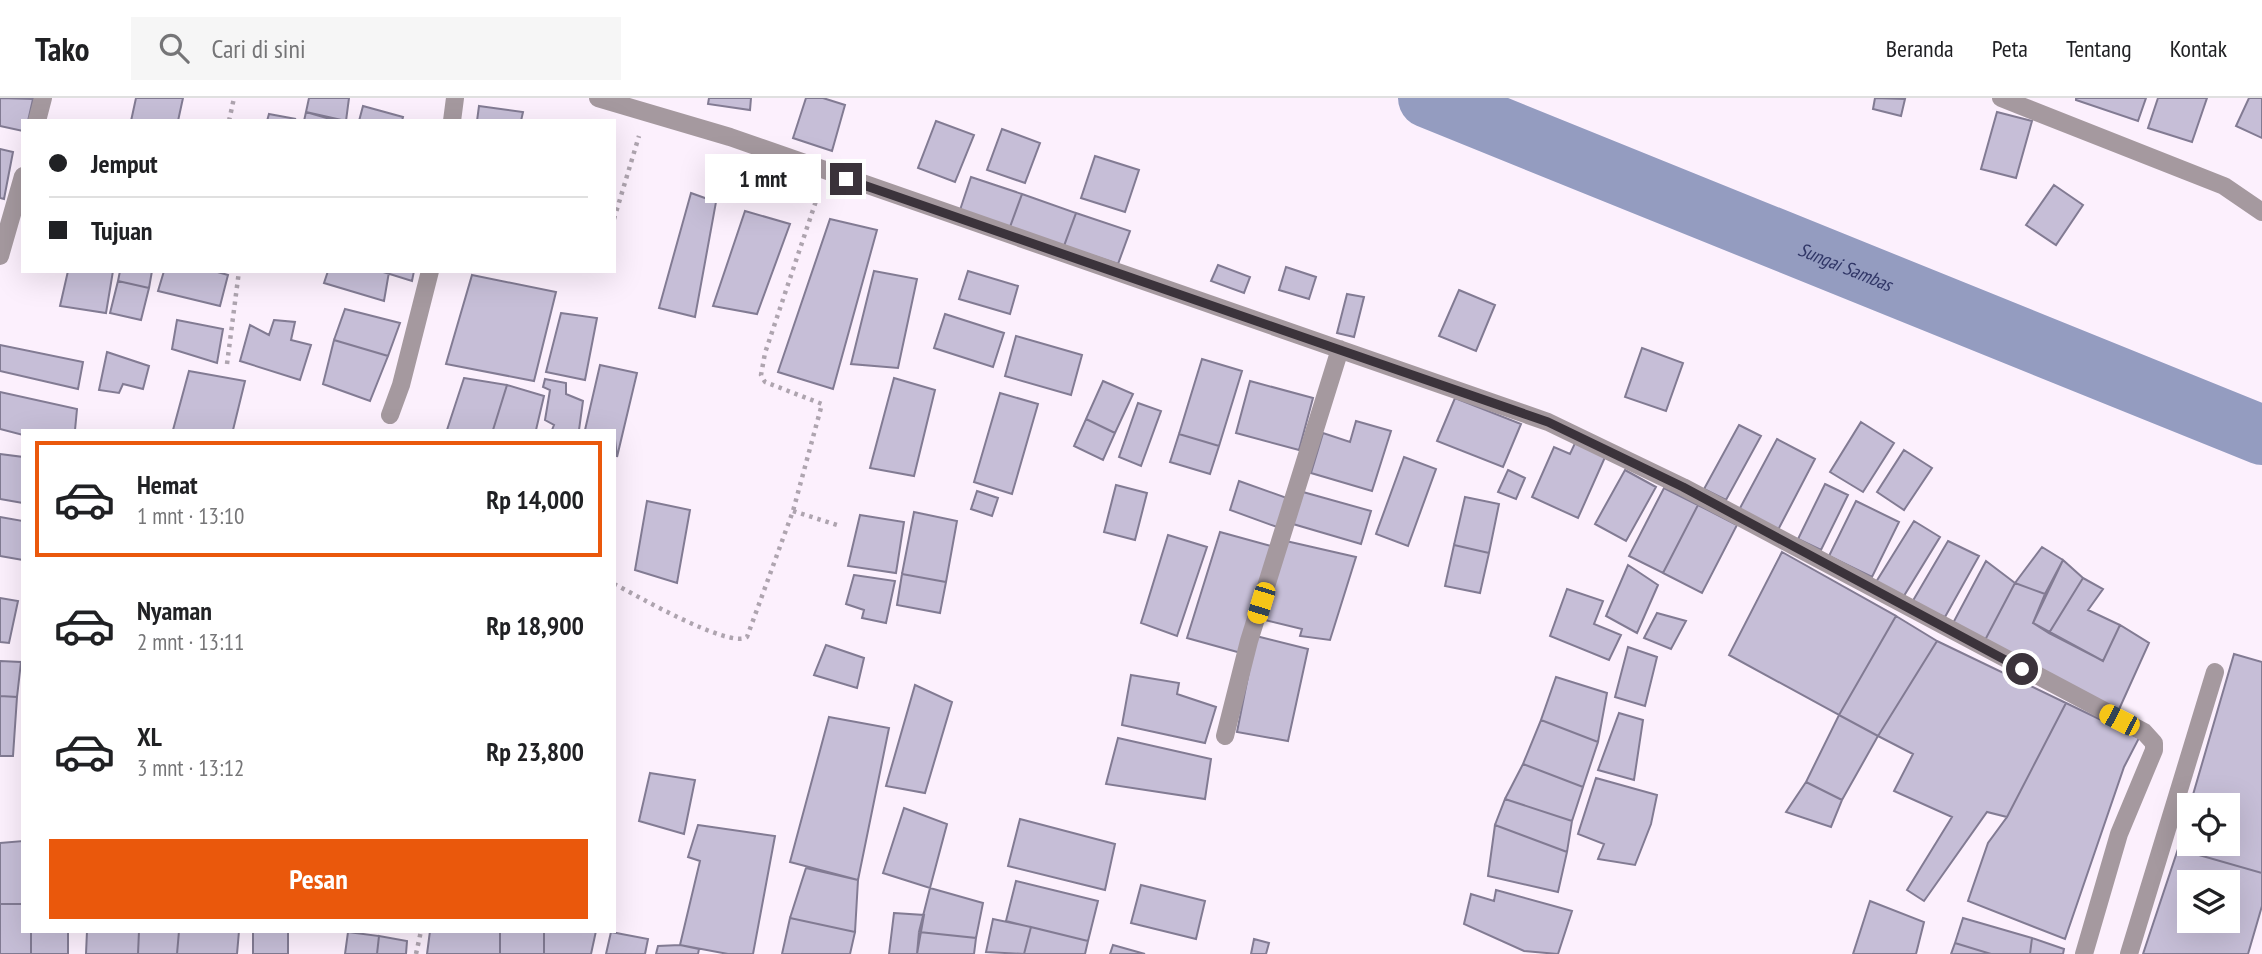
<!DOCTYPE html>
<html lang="id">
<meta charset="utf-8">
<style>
body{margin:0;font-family:"PT Sans Narrow",sans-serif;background:#f6f6f6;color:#202124;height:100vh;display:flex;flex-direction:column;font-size:26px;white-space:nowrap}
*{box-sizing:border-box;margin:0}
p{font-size:23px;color:#757577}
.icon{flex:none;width:38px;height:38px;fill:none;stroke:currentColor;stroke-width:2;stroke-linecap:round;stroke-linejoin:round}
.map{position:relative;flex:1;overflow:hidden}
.panel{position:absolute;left:21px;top:331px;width:595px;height:504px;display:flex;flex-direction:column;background:#fff;border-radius:0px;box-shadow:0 7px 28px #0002}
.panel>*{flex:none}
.top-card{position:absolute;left:21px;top:21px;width:595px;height:154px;border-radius:0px;box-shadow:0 7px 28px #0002;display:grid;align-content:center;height:154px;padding:0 28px;background:#fff}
.tools{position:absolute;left:2177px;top:695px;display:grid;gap:14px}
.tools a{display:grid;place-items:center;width:63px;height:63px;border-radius:0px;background:#fff;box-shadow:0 7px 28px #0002;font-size:35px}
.end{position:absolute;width:32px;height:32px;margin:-16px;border:9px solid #3b333b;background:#fff;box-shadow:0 0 0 4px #fff}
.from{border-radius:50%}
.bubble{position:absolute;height:49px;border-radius:0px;background:#fff;box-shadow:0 7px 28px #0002;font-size:23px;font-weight:600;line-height:49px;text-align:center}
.car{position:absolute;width:21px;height:42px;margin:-21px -10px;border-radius:9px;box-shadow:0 0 5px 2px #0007;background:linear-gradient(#f5c518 24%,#345 0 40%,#f5c518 0 76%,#345 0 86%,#f5c518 0)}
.top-card b{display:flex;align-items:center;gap:24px;height:66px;font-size:26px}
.top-card b+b{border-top:2px solid #e0e0e0}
.top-card i{width:18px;height:18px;background:#202124}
ul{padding:12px 0 0;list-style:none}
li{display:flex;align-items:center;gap:21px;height:116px;margin:0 14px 10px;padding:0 14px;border:4px solid transparent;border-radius:0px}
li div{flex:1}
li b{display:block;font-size:26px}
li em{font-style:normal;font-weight:600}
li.on{border-color:#ea580c}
li>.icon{width:63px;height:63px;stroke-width:1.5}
.cta{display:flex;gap:14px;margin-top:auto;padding:14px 28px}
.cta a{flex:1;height:80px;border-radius:0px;background:#ea580c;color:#fff;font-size:28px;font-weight:600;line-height:80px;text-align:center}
header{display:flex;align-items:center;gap:42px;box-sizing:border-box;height:98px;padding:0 35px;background:#fff;border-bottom:2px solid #e0e0e0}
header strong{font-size:33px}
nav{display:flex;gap:38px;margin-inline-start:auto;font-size:24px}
.search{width:490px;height:63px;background:#f6f6f6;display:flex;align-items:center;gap:18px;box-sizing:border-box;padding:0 24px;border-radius:0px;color:#757577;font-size:26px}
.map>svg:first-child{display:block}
</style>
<header>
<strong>Tako</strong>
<div class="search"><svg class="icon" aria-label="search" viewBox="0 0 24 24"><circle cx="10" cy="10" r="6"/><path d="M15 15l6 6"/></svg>Cari di sini</div>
<nav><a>Beranda</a><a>Peta</a><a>Tentang</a><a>Kontak</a></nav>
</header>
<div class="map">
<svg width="2262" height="856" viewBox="0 0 2262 856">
<rect width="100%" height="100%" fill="#fcf0fd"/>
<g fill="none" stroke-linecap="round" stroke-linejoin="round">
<path stroke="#949cc0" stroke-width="60" id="s1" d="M1428,0L2262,337"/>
</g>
<path fill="#c6bed7" stroke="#827b93" stroke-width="2" fill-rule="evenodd" d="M0,0L33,1L28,23H23V33L0,28Z
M136,0H183L178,23H131Z
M309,0H349L346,23L306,14Z
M709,0H751L750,12L708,6Z
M806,0H823L845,7L832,53L793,40Z
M1875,0L1905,1L1901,18L1873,11Z
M2076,0H2146L2138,23L2076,2Z
M2158,0H2207L2192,44L2148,30Z
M2249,0H2262V40L2236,28Z
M363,8L403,19L402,23H359Z
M479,8L523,14L521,23H477Z
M306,14L337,23H304Z
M1997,14L2032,23L2016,80L1981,71Z
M269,16L296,21L267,23Z
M936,23L974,37L955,84L918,70Z
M1002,31L1040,45L1025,85L987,72Z
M0,51L13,54L4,101L0,100Z
M1095,58L1139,72L1125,114L1081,100Z
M971,79L1022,96L1010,129L960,112Z
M2054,87L2083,107L2056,147L2026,127Z
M691,95L716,104L695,219L659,210Z
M1022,96L1076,115L1064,148L1010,129Z
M745,113L790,126L757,216L713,208Z
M1076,115L1130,133L1118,166L1064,148Z
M830,121L877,132L833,291L778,274Z
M1218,167L1250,179L1244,195L1211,183Z
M1286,169L1316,179L1309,201L1279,192Z
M68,173H113L106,215L60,208Z
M120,173H152L149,190L118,183Z
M164,173H214L228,177L220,208L158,193Z
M328,173L389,174L384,203L324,185Z
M380,173H414L412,183Z
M874,173L917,181L898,270L851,266Z
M968,173L1018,188L1010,216L959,201Z
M472,177L556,194L534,283L446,266Z
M118,183L149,190L141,222L110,215Z
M1459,192L1495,207L1476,253L1439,238Z
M1347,196L1364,199L1354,239L1337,235Z
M345,211L400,225L388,258L334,242Z
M561,215L597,220L585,282L546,274Z
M945,216L1004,235L993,269L934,250Z
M177,222L223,231L217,265L172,251Z
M274,222L295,224L291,242L311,247L300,282L240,263L250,227L269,237Z
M1016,238L1082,257L1071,297L1005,278Z
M334,242L388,258L370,303L323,286Z
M0,247L83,264L78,291L0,273Z
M1642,250L1683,265L1666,313L1625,299Z
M107,254L149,268L143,291L123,286L119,295L99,292Z
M1202,261L1242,273L1219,348L1179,336Z
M600,267L637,275L617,359L614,332H585Z
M189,273L245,283L233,332H173Z
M464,280L507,287L493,332H447Z
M894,280L935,292L914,378L870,370Z
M545,281L566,285V296L583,303L579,332H552L554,327L545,322L550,292L543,289Z
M1103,283L1133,296L1115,335L1086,321Z
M1250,283L1313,300L1299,352L1236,335Z
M507,287L544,298L536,332H493Z
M0,294L77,311L75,332H23V337L0,331Z
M1000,295L1038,306L1012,396L974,384Z
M1455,300L1521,326L1503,369L1437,343Z
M1138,305L1161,313L1141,368L1119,359Z
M1086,321L1115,335L1103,362L1074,348Z
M1356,323L1391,333L1372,393L1311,375L1323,335L1350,344Z
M1861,324L1894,345L1863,394L1830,374Z
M1739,327L1761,338L1726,402L1704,391Z
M1179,336L1219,348L1210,376L1170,364Z
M1777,341L1815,361L1778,432L1739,412Z
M1576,343L1606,357L1578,420L1532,399L1554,349L1570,356Z
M1904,352L1932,370L1904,412L1877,394Z
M0,356L23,359V405L0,401Z
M1404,359L1436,371L1408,448L1376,436Z
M1508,372L1525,380L1516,401L1498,394Z
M1625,372L1656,389L1626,443L1595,426Z
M1239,383L1287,400L1277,429L1230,412Z
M1825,386L1848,397L1821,452L1798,441Z
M1116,387L1147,395L1135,442L1104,434Z
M1664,390L1698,407L1663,475L1629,458Z
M977,393L998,400L992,418L971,411Z
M1303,394L1371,413L1361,446L1293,426Z
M1465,399L1499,406L1489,455L1454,447Z
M647,403L690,412L677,485L635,472Z
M1856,403L1899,424L1872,479L1829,458Z
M1698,407L1737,427L1702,495L1663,475Z
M914,414L957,423L946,484L902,476Z
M860,417L904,424L896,475L848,468Z
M0,419L23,423V462L0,458Z
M1914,423L1940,439L1902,501L1876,484Z
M1220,434L1271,448L1241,555L1187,540Z
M1168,437L1207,449L1177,538L1141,525Z
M1286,443L1356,459L1330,542L1300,538L1302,531L1261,521Z
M1948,443L1979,458L1945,519L1911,506Z
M1454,447L1489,455L1480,495L1445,488Z
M2042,449L2063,462L2045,496L2015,485Z
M1782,454L1896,518L1839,617L1729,557Z
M2063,462L2083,480L2049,535L2033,525Z
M1986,463L2015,485L1984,544L1952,527Z
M1628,467L1658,487L1637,535L1606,518Z
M902,476L946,484L940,515L897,507Z
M854,477L895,483L886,525L862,520L864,512L846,506Z
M2083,480L2103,491L2088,512L2120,527L2103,563L2049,535Z
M2015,485L2045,496L2033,525L2103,563L2120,527L2149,545L2116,618L1984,544Z
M1567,491L1603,503L1594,526L1621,537L1609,562L1550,538Z
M0,500L18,503L9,545L0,544Z
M1657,515L1686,523L1671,551L1644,540Z
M1896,518L1937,543L1878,638L1839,617Z
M1256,538L1308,551L1288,643L1237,634Z
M1937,543L2066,605L2007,719L1987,714L1924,803L1907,792L1952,719L1894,693L1913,656L1878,638Z
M826,547L864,560L857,590L814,577Z
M1628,549L1657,559L1645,608L1615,599Z
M2234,556L2262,564V775L2178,751L2189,711V746H2228V707H2190Z
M0,563L21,564L17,599L0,598Z
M1131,577L1179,585L1177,596L1216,609L1205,645L1122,627Z
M1556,579L1607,595L1598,644L1541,622Z
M915,587L952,604L925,695L886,688Z
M0,598L17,599L13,658H0Z
M2066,605L2139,640L2124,669L2065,841L1968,803L1988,745L2007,719Z
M1619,615L1643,622L1634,682L1598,672Z
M1839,617L1878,638L1842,702L1806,684Z
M829,619L889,630L858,782L790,764Z
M1541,622L1598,644L1583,689L1523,666Z
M1118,640L1211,661L1205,701L1106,686Z
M1523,666L1583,689L1572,723L1505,701Z
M650,675L695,682L684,736L639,723Z
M1596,680L1657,697L1651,726L1635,767L1598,761L1604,746L1578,736Z
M1806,684L1842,702L1831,729L1786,714Z
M1505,701L1572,723L1567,754L1495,727Z
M904,710L947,726L930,790L883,775Z
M1020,721L1115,746L1105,792L1008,768Z
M698,727L775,738L753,856H728L680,847L700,763L688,759Z
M1495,727L1567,754L1558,794L1488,778Z
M23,743V806H0V745Z
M2178,751L2262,775V808L2248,856H2143ZM2189,784H2228V822H2189Z
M806,770L858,782L855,834L790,820Z
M1016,783L1098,803L1088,843L1006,823Z
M1141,787L1205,803L1196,841L1131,825Z
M930,790L983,805L976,840L919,834Z
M1496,792L1572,813L1558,856L1524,853L1464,826L1471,796L1494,803Z
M1870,803L1924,824L1916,856H1853Z
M0,806H23V833H31V856H0Z
M894,815L924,817L917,856H889Z
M790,820L855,834L850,856H782Z
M1963,820L2032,840L2030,856H1991L1955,845Z
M993,821L1031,829L1024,856L986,854Z
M1031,829L1088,843L1085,856H1024Z
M31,833H68V856H31Z
M87,833H139L138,856H86Z
M139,833H179L177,856H138Z
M179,833H239L237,856H177Z
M253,833H288V856H253Z
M430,833H500V856H427Z
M500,833H544V856H500Z
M544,833H596L591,856H544Z
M348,834L379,838L377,856H345Z
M611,834L648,841L645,856H606Z
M919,834L976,840L974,856H917Z
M379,838L407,843L406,856H377Z
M2032,840L2064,851L2063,856H2030Z
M1254,841L1269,845L1266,856H1251Z
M1955,845L1991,856H1951Z
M680,847L699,851L698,856H656L658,848Z
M1113,847L1145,856H1110Z"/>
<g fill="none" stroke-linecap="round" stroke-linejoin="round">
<path stroke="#aea4af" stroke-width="4.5" stroke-dasharray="3.5 5" stroke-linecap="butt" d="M229,23L234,0
M614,121L639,38
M227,266L239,173
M793,413L837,427
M614,486C636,497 729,551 747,539L793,413L822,306L765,284L761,277L765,255L819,94
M416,856L421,833"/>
<path stroke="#a5999f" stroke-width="18" d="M598,0L730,39L1548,324L1683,389L2144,634L2154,645V652L2119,736L2084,856
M2001,0L2224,88L2262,114
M37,23L43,0
M452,23L455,0
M0,158L23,78
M390,317L401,287L430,173
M1225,638L1249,543L1340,251
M2129,856L2215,574"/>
</g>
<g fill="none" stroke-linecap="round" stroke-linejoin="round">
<path stroke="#3b333b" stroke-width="9" d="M846,81L1548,324L1683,389L2022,571"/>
</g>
<g text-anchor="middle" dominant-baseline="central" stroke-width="5" stroke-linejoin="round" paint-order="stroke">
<g font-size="19" font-style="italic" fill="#303666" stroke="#fcf0fd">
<text stroke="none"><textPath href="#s1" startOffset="450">Sungai Sambas</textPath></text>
</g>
</g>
</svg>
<div class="tools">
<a><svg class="icon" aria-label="locate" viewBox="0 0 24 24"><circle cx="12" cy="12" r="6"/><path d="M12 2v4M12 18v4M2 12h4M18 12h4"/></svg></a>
<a><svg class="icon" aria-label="layers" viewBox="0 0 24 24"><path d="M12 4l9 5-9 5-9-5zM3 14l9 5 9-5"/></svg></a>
</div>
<i class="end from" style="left:2022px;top:571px"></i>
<i class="end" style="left:846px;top:81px"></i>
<div class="bubble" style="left:705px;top:56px;width:116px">1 mnt</div>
<i class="car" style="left:1261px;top:505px;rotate:197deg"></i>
<i class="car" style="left:2119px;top:622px;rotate:297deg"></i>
<div class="top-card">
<b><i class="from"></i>Jemput</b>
<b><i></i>Tujuan</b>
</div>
<section class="panel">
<ul>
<li class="on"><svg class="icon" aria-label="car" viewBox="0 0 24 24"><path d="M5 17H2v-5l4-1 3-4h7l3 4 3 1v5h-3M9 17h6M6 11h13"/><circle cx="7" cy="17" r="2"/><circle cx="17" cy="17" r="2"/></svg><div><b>Hemat</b><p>1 mnt · 13:10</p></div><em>Rp 14,000</em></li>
<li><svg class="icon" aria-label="car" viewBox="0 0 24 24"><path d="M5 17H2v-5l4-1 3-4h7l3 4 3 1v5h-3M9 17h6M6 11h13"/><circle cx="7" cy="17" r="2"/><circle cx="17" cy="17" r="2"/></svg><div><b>Nyaman</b><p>2 mnt · 13:11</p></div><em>Rp 18,900</em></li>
<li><svg class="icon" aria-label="car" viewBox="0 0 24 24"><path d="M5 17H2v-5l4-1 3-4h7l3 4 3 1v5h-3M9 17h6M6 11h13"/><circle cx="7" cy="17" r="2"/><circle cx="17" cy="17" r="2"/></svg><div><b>XL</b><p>3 mnt · 13:12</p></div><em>Rp 23,800</em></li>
</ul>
<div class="cta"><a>Pesan</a></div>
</section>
</div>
